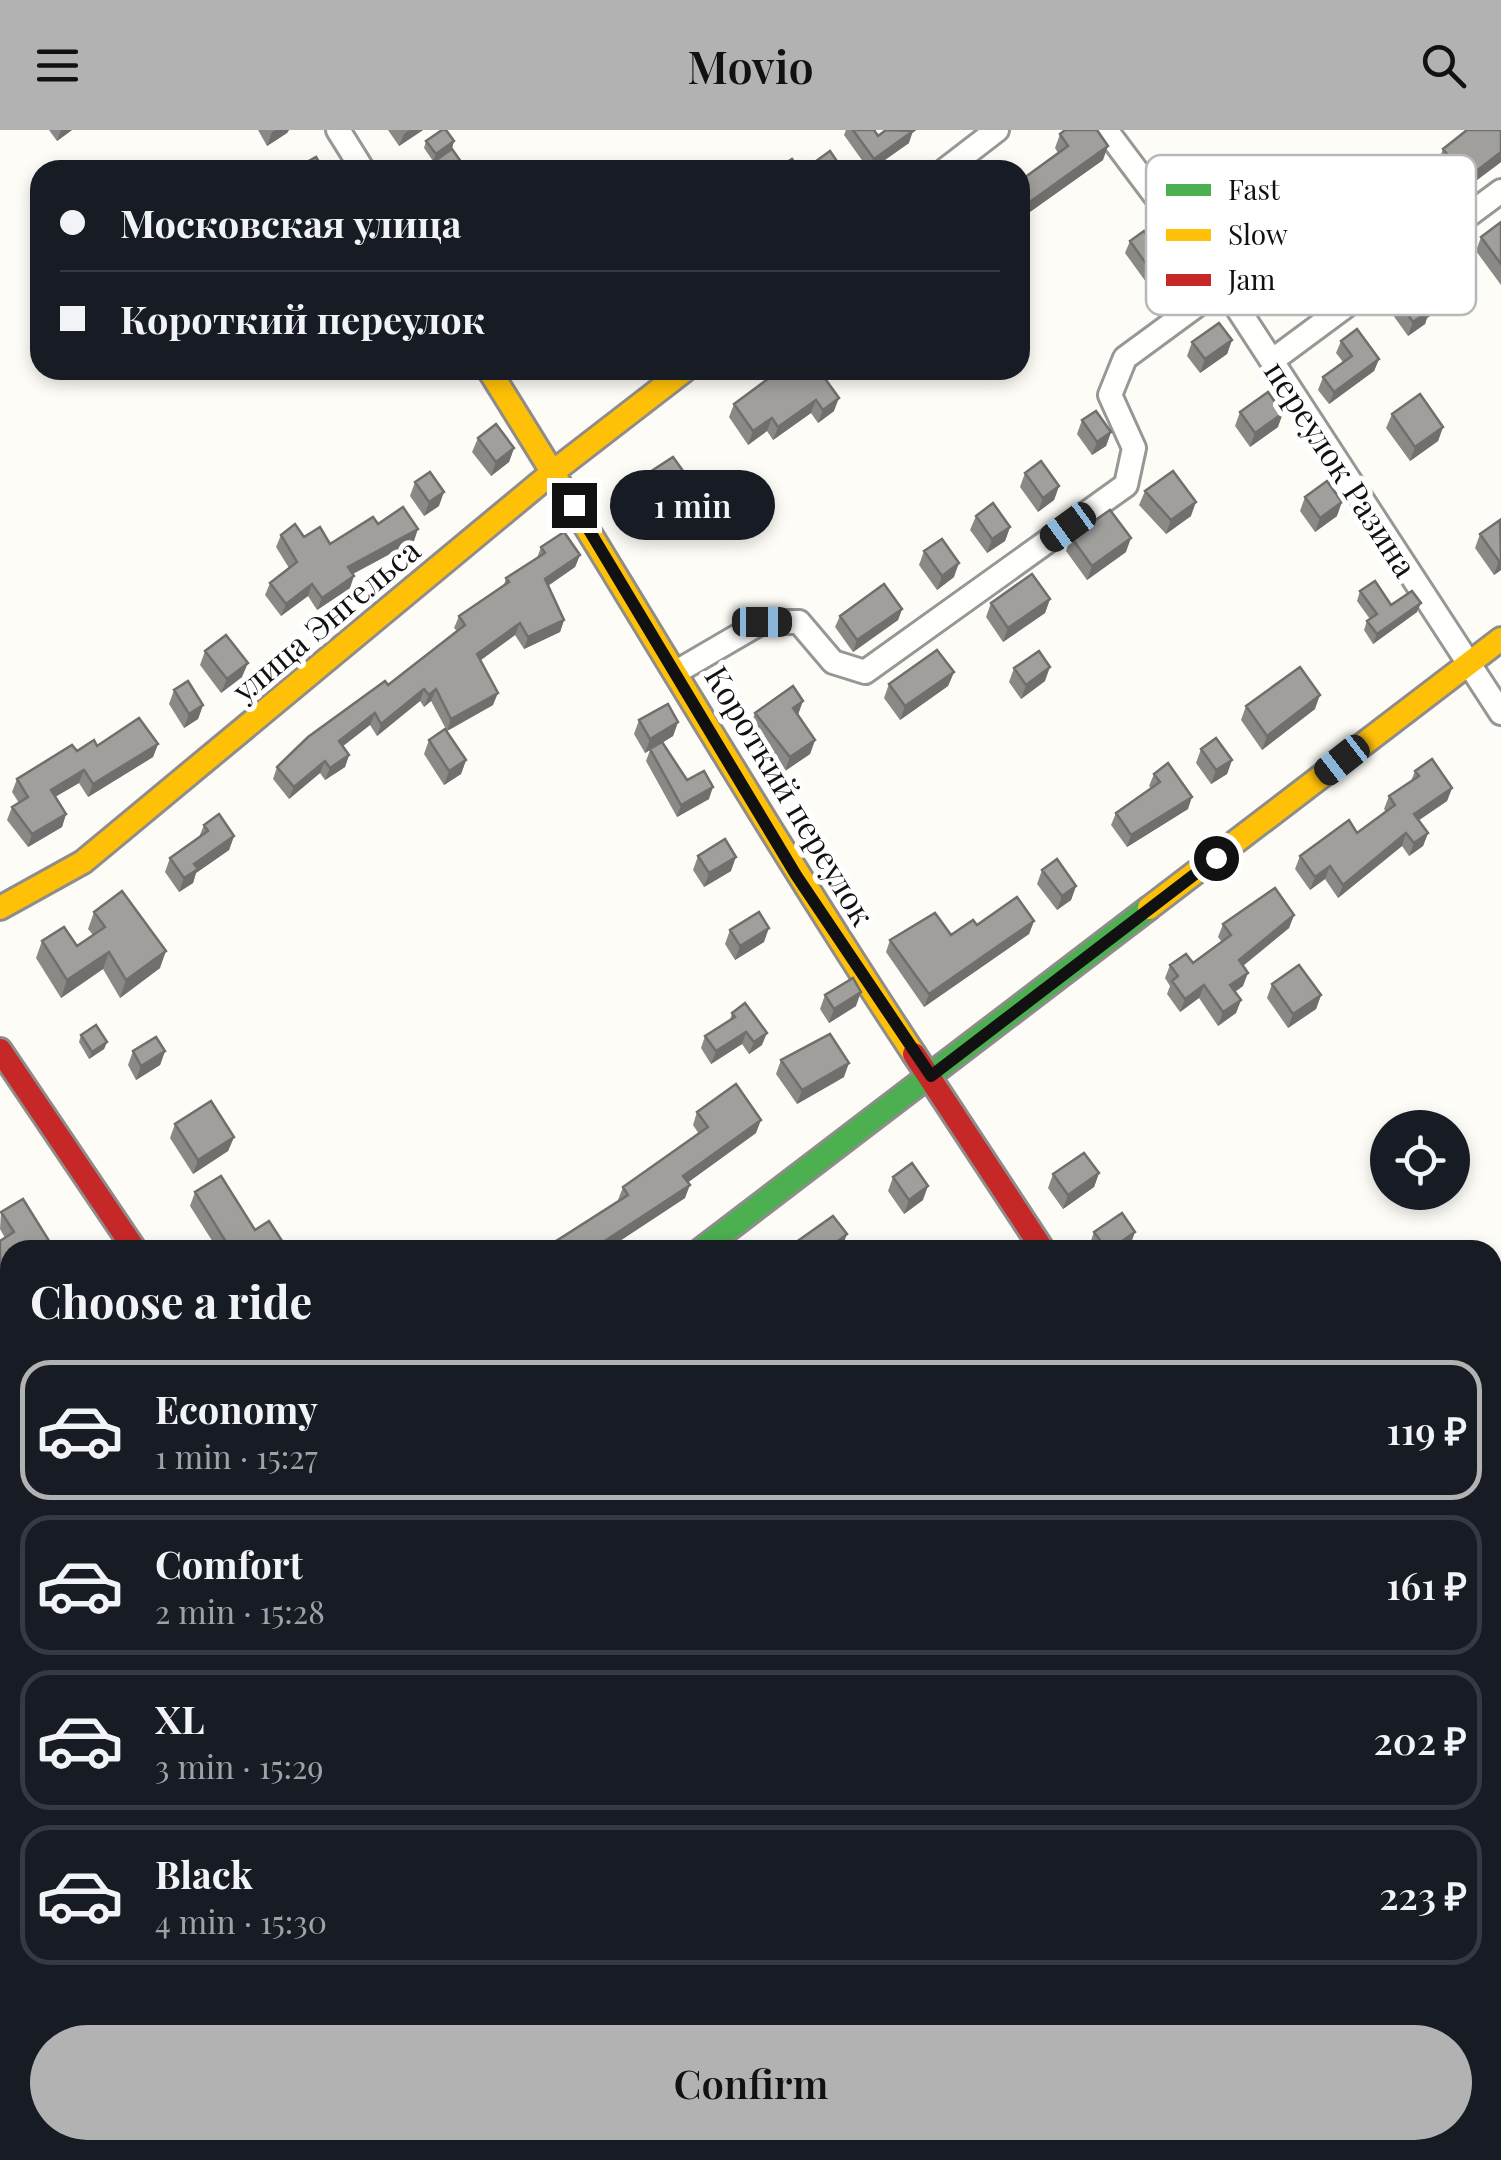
<!DOCTYPE html>
<meta charset="utf-8">
<style>
body{margin:0;font-family:"Playfair Display",serif;background:#20242c;color:#f1f3f6;height:100vh;display:flex;flex-direction:column;font-size:38px;white-space:nowrap}
*{box-sizing:border-box;margin:0}
p{font-size:32px;color:#9ea1a6}
.icon{flex:none;width:55px;height:55px;fill:none;stroke:currentColor;stroke-width:2;stroke-linecap:round;stroke-linejoin:round}
.map{position:relative;flex:1;overflow:hidden}
.sheet{position:absolute;left:0px;top:1110px;width:1502px;height:920px;display:flex;flex-direction:column;background:#171b24;border-radius:30px 30px 0 0;box-shadow:0 5px 15px #0003}
.sheet>*{flex:none}
.hud{position:absolute;left:30px;top:30px;width:1000px;height:220px;border-radius:30px;box-shadow:0 5px 15px #0003;display:grid;align-content:center;height:220px;padding:0 30px;background:#171b24}
.fabs{position:absolute;left:1370px;top:980px;display:grid;gap:20px}
.fabs a{display:grid;place-items:center;width:100px;height:100px;border-radius:50%;background:#171b24;box-shadow:0 5px 15px #0003;font-size:50px}
.end{position:absolute;width:45px;height:45px;margin:-22px;border:12px solid #111;background:#fff;box-shadow:0 0 0 5px #fff}
.from{border-radius:50%}
.bubble{position:absolute;height:70px;border-radius:35px;background:#171b24;box-shadow:0 5px 15px #0003;font-size:32px;font-weight:600;line-height:70px;text-align:center}
.car{position:absolute;width:30px;height:60px;margin:-30px -15px;border-radius:12px;box-shadow:0 0 8px 2px #0007;background:linear-gradient(#222 24%,#8ab4d8 0 40%,#222 0 76%,#8ab4d8 0 86%,#222 0)}
.hud b{display:flex;align-items:center;gap:35px;height:95px;font-size:38px}
.hud b+b{border-top:2px solid #363941}
.hud i{width:25px;height:25px;background:#f1f3f6}
ul{padding:0;list-style:none}
li{display:flex;align-items:center;gap:30px;height:140px;margin:0 20px 15px;padding:0 10px;border:5px solid #363941;border-radius:30px}
li div{flex:1}
li b{display:block;font-size:38px}
li em{font-style:normal;font-weight:600}
li.current{border-color:#b2b2b3}
li>.icon{width:90px;height:90px;stroke-width:1.5}
h2{padding:0 30px;font-size:45px;line-height:120px}
.cta{display:flex;gap:20px;margin-top:auto;padding:20px 30px}
.cta a{flex:1;height:115px;border-radius:60px;background:#b2b2b3;color:#111;font-size:40px;font-weight:600;line-height:115px;text-align:center}
header{display:flex;justify-content:space-between;align-items:center;height:130px;padding:0 30px;background:#b2b2b3;color:#111;font-size:45px;font-weight:600}
.map>svg:first-child{display:block}
</style>
<header><svg class="icon" aria-label="menu" viewBox="0 0 24 24"><path d="M4 6h16M4 12h16M4 18h16"/></svg>Movio<svg class="icon" aria-label="search" viewBox="0 0 24 24"><circle cx="10" cy="10" r="6"/><path d="M15 15l6 6"/></svg></header>
<div class="map">
<svg width="1501" height="2030" viewBox="0 0 1501 2030">
<defs>
<pattern id="forest-crowns" width="20" height="18" patternUnits="userSpaceOnUse" patternTransform="scale(2.5)"><rect width="20" height="18" fill="#d8eac5"/><path d="M2 6a3 3 0 1 1 6 0M12 15a3 3 0 1 1 6 0" fill="none" stroke="#b8c8a8"/></pattern>
</defs>
<rect width="100%" height="100%" fill="#fdfcf7"/>
<path fill="url(#forest-crowns)" d="M271,2020H589L565,2030H283Z"/>
<g fill="none" stroke-linecap="round" stroke-linejoin="round">
<defs>
<path id="street" d="M338,0L363,40
M1106,0L1223,156L1501,583
M945,40L997,0
M1273,230L1501,61
M678,541L762,492H799L833,532L865,542L1126,355L1134,318L1110,265L1125,228L1223,156
M1492,1390L1501,1384
M0,1464L10,1481
M1492,1825L1501,1838"/>
<path id="fast" d="M701,1120L1149,778
M726,2020L733,2030"/>
<path id="slow" d="M489,240C632,468 766,700 914,924
M0,778L83,732L553,342L685,240
M1149,778L1501,509"/>
<path id="jam" d="M0,920L135,1120
M914,924L1043,1120
M0,2024L10,2012"/>
</defs>
<use href="#street" stroke="#979795" stroke-width="28"/>
<use href="#fast" stroke="#8e8d8b" stroke-width="28"/>
<use href="#slow" stroke="#8e8d8b" stroke-width="28"/>
<use href="#jam" stroke="#8e8d8b" stroke-width="28"/>
<use href="#street" stroke="#fffffe" stroke-width="22"/>
<use href="#fast" stroke="#4caf50" stroke-width="22"/>
<use href="#slow" stroke="#ffc107" stroke-width="22"/>
<use href="#jam" stroke="#c62828" stroke-width="22"/>
</g>
<path fill="#8a8986" d="M49,0H72L57,11Z
M258,0H289L287,3L267,16Z
M388,0H423L399,16Z
M846,0H874L878,6L909,13L871,40H869L844,5Z
M1501,0V32L1461,62L1438,32L1443,19Z
M1060,4L1103,30L1020,89V51L1058,23L1055,18Z
M426,11H454L452,18L433,31L424,18Z
M1392,54L1427,84L1346,146L1319,110L1323,98L1348,94L1388,65Z
M1501,92V155L1476,121L1481,107Z
M1270,104L1265,116L1261,119L1280,145L1275,158L1257,170L1220,118L1225,105Z
M1130,111L1184,144L1179,156L1159,170L1125,123Z
M1462,154L1457,168L1427,188L1425,194L1408,206L1390,181L1395,167Z
M1232,210L1227,224L1200,243L1187,226L1192,212Z
M1341,211L1379,229L1374,241L1329,274L1318,260L1323,247L1343,232L1336,223Z
M572,240H590L578,248Z
M605,240H621L611,248Z
M826,250L834,281L818,293L811,283L773,310L767,301L748,315L729,287L734,274Z
M1240,282L1278,297L1250,317L1235,296Z
M1392,284L1443,297L1438,311L1410,331L1386,298Z
M1082,290L1111,302L1106,316L1092,325L1077,304Z
M478,308L514,318L509,332L491,346L472,322Z
M1025,343L1059,356L1054,370L1038,382L1020,357Z
M415,352L439,376L424,386L410,366Z
M696,359L690,373L671,387L662,375L626,400L611,378L616,364Z
M1145,361L1191,386L1166,404L1139,375Z
M1305,367L1337,386L1315,402L1300,381Z
M976,386L1010,397L1005,411L987,423L970,400Z
M1501,391V440L1494,445L1475,418L1480,404Z
M378,394L414,411L353,444L350,458L317,480L308,466L281,486L265,465L270,453L289,438L276,417L281,405L304,407L330,414Z
M1071,407L1126,422L1087,450L1066,421Z
M541,417L580,425L575,437L548,456L564,490L560,502L524,519L515,505L480,530L493,575L447,601L431,571L424,577L420,571L377,606L370,595L343,616L349,625L345,637L325,650L320,643L289,669L273,649L277,637L388,555L457,501L454,498L459,486L504,455L506,448L537,428Z
M924,421L954,447L937,460L919,435Z
M1360,461L1391,475L1417,482L1373,514L1364,500L1367,491L1370,489L1357,471Z
M1050,469L1045,483L1003,512L986,487L991,473Z
M902,479L898,490L853,522L835,497L840,486Z
M205,521L242,547L221,563L200,535Z
M1014,538L1045,551L1021,569L1009,552Z
M954,542L948,556L900,590L884,568L889,554Z
M174,560L203,575L198,589L184,598L169,574Z
M1246,576L1315,579L1262,620L1241,590Z
M755,583L798,585L815,610L810,624L785,641L750,597Z
M639,590L678,592L673,606L662,613L687,650L709,669L677,687L646,631L650,620L645,623L634,604Z
M429,610L466,630L461,644L444,655L424,624Z
M158,614L153,627L88,667L79,653L55,667L66,684L62,697L28,717L7,690L12,677L19,673L12,662L17,649L77,621L97,616Z
M1201,619L1232,630L1227,644L1211,654L1196,633Z
M1415,641L1452,658L1447,671L1419,690L1428,703L1423,716L1409,726L1402,716L1338,768L1325,749L1310,760L1295,739L1300,726L1357,703L1386,682L1384,679L1389,666L1411,651Z
M1154,644L1188,679L1127,717L1111,695L1116,683L1151,658L1149,656Z
M204,695L234,706L229,720L196,743L193,753L179,762L165,742L170,728L199,707Z
M698,726L731,741L704,757L693,740Z
M1042,740L1076,756L1071,770L1057,780L1037,754Z
M94,782L160,838L120,868L103,839L61,868L36,828L42,811L77,816L93,805L88,799Z
M1294,785L1289,798L1243,836V856L1235,862L1241,870L1236,883L1218,896L1199,868L1180,882L1167,864L1170,856L1165,848L1170,835L1193,833L1222,812L1218,807L1223,794Z
M1034,791L1029,804L924,877L886,822L890,810L951,805L977,795Z
M730,800L764,812L735,830L725,814Z
M1272,854L1321,865L1316,879L1288,898L1267,868Z
M825,865L856,876L829,893L820,879Z
M732,883L762,915L749,924L742,914L711,934L701,918L705,906L730,890Z
M81,905L107,912L104,919L89,929L79,912Z
M133,921H165L160,935L136,950L128,935Z
M781,930L844,947L797,974L776,944Z
M697,982L756,1003L688,1052L685,1068L606,1120H548L550,1115L619,1071L618,1070L623,1057L699,1004L693,995Z
M175,994L234,1007L228,1021L193,1044L170,1008Z
M1099,1043L1094,1057L1063,1079L1048,1058L1053,1044Z
M893,1047L923,1070L904,1084L888,1061Z
M195,1062L255,1100L288,1120H218L190,1076Z
M1,1082L51,1114L5,1108L0,1099Z
M1094,1102L1130,1116L1124,1120H1092L1089,1116Z
M1501,1280V1336H1500L1492,1325V1285Z
M0,1626L10,1634V1708L0,1700Z"/>
<path fill="#716f6d" d="M61,0H72L57,11Z
M276,0H289L287,3L267,16L272,2Z
M409,0H423L399,16L404,4Z
M913,1L909,13L870,40L874,29Z
M454,11L452,18L433,31L436,24Z
M1108,16L1103,30L1020,89V79Z
M1501,22V32L1461,62L1466,49Z
M1432,72L1427,84L1346,146L1351,133Z
M1270,104L1265,116L1252,125L1257,113Z
M1184,144L1179,156L1159,170L1163,158Z
M1280,145L1275,158L1257,170L1262,158Z
M1462,154L1457,168L1427,188L1425,194L1408,206L1413,192L1428,177Z
M1232,210L1227,224L1200,243L1205,229Z
M1379,229L1374,241L1329,274L1334,262Z
M581,240H590L578,248Z
M826,240H839L816,256L821,243Z
M839,268L834,281L818,293L823,280Z
M816,270L811,283L773,310L778,297Z
M1283,283L1278,297L1250,317L1255,303Z
M772,288L767,301L748,315L753,301Z
M1443,297L1438,311L1410,331L1415,317Z
M1111,302L1106,316L1092,325L1097,312Z
M514,318L509,332L491,346L496,332Z
M1059,356L1054,370L1038,382L1043,368Z
M696,359L690,373L671,387L676,373Z
M668,361L662,375L626,400L631,386Z
M444,362L439,376L424,386L429,372Z
M1196,372L1191,386L1166,404L1171,390Z
M1342,372L1337,386L1315,402L1320,388Z
M1010,397L1005,411L987,423L992,409Z
M418,399L414,411L343,449L348,437Z
M1131,408L1126,422L1087,450L1092,436Z
M580,425L575,437L540,461L545,449Z
M1501,430V440L1494,445L1499,431Z
M959,433L954,447L937,460L942,446Z
M354,446L350,458L317,480L322,468Z
M312,454L308,466L281,486L286,474Z
M1050,469L1045,483L1003,512L1008,498Z
M1421,473L1417,482L1373,514L1377,504Z
M902,479L898,490L853,522L857,510Z
M564,490L560,502L524,519L528,507Z
M520,493L515,505L473,536L477,524Z
M248,533L242,547L221,563L227,549Z
M1050,537L1045,551L1021,569L1026,555Z
M954,542L948,556L900,590L905,576Z
M424,559L420,571L377,606L381,594Z
M436,559L431,571L424,577L429,565Z
M498,563L493,575L447,601L451,589Z
M1320,565L1315,579L1262,620L1267,606Z
M803,571L798,585L793,578Z
M203,575L198,589L184,598L189,584Z
M375,583L370,595L334,623L339,611Z
M678,592L673,606L645,623L650,609Z
M815,610L810,624L785,641L790,627Z
M158,614L153,627L88,667L93,654Z
M349,625L345,637L325,650L330,638Z
M466,630L461,644L444,655L449,641Z
M1232,630L1227,644L1211,654L1216,640Z
M325,631L320,643L289,669L294,657Z
M84,640L79,653L46,672L51,660Z
M713,657L709,669L677,687L681,675Z
M1452,658L1447,671L1409,697L1414,684Z
M1192,667L1188,679L1127,717L1131,705Z
M66,684L62,697L28,717L32,704Z
M1406,703L1402,716L1338,768L1343,755Z
M1428,703L1423,716L1409,726L1414,713Z
M234,706L229,720L196,743L193,753L179,762L184,748L194,734Z
M736,727L731,741L704,757L709,743Z
M1330,736L1325,749L1310,760L1315,747Z
M1076,756L1071,770L1057,780L1062,766Z
M1294,785L1289,798L1234,843L1239,830Z
M1034,791L1029,804L924,877L929,864Z
M769,798L764,812L735,830L740,816Z
M166,821L160,838L120,868L126,850Z
M109,822L103,839L61,868L67,850Z
M1248,843L1243,856L1225,868L1230,855Z
M1204,855L1199,868L1180,882L1185,869Z
M861,862L856,876L829,893L834,879Z
M1321,865L1316,879L1288,898L1293,884Z
M1241,870L1236,883L1218,896L1223,882Z
M746,902L742,914L711,934L716,921Z
M767,903L762,915L749,924L754,912Z
M107,912L104,919L89,929L92,922Z
M165,921L160,935L136,950L141,936Z
M849,933L844,947L797,974L802,960Z
M761,990L756,1003L679,1059L683,1046Z
M234,1007L228,1021L193,1044L198,1030Z
M1099,1043L1094,1057L1063,1079L1068,1065Z
M690,1055L685,1068L606,1120H591Z
M928,1056L923,1070L904,1084L909,1070Z
M1135,1102L1130,1116L1124,1120H1109Z
M847,1104L842,1118L839,1120H826Z
M10,1136V1146L0,1151V1141Z
M7,1318L2,1332L0,1333V1322Z
M1501,1502V1511L1492,1518V1509Z
M879,2020H903L886,2030H862Z"/>
<path fill="#a19f9c" stroke="#716f6d" stroke-width="2.5" d="M442,0H446L454,11L436,24L426,11Z
M853,0H874L878,6L886,0L913,1L874,29Z
M1065,0H1097L1108,16L1020,79V51L1068,16L1060,4Z
M1467,0H1501V22L1466,49L1443,19Z
M452,19L464,36L459,40H422Z
M830,21L843,40H816L812,34Z
M316,27L324,40H293Z
M792,29L800,40H778L777,39Z
M1501,92V134L1481,107Z
M1144,101L1165,131L1171,127L1184,144L1163,158L1130,111Z
M1445,131L1462,154L1428,177L1430,180L1413,192L1395,167Z
M1219,193L1232,210L1205,229L1192,212Z
M1357,199L1379,229L1334,262L1323,247L1352,226L1341,211Z
M780,240H826L821,243L839,268L823,280L816,270L778,297L772,288L753,301L734,274Z
M1268,262L1283,283L1255,303L1240,282Z
M1420,264L1443,297L1415,317L1392,284Z
M1096,281L1111,302L1097,312L1082,290Z
M496,294L514,318L496,332L478,308Z
M673,327L696,359L676,373L668,361L631,386L616,364Z
M1041,331L1059,356L1043,368L1025,343Z
M1173,341L1196,372L1171,390L1145,361Z
M430,342L444,362L429,372L415,352Z
M1327,351L1342,372L1320,388L1305,367Z
M993,373L1010,397L992,409L976,386Z
M403,377L418,399L348,437L354,446L322,468L312,454L286,474L270,453L297,432L281,405L295,394L304,407L320,397L330,414L373,387L378,394Z
M1110,380L1131,408L1092,436L1071,407Z
M1500,390L1501,430L1499,431L1480,404Z
M564,402L580,425L545,449L564,490L528,507L520,493L477,524L498,563L451,589L436,559L429,565L424,559L381,594L375,583L339,611L349,625L330,638L325,631L294,657L277,637L308,607L385,551L388,555L465,495L459,486L509,452L506,448L545,423L541,417Z
M942,409L959,433L942,446L924,421Z
M1032,444L1050,469L1008,498L991,473Z
M1375,451L1391,475L1412,461L1421,473L1377,504L1367,491L1377,484L1360,461Z
M884,454L902,479L857,510L840,486Z
M226,505L248,533L227,549L205,521Z
M937,520L954,542L905,576L889,554Z
M1039,521L1050,537L1026,555L1014,538Z
M1300,537L1320,565L1267,606L1246,576Z
M188,551L203,575L189,584L174,560Z
M793,556L803,571L793,578L815,610L790,627L755,583Z
M668,574L678,592L650,609L639,590Z
M139,588L158,614L93,654L84,640L51,660L66,684L32,704L12,677L28,667L17,649L72,615L77,621L94,610L97,616Z
M445,599L466,630L449,641L429,610Z
M1216,608L1232,630L1216,640L1201,619Z
M662,612L687,650L704,641L713,657L681,675L650,619Z
M1432,629L1452,658L1414,684L1428,703L1414,713L1406,703L1343,755L1330,736L1315,747L1300,726L1349,690L1357,703L1395,675L1389,666L1419,646L1415,641Z
M1168,633L1192,667L1131,705L1116,683L1160,652L1154,644Z
M219,684L234,706L194,734L198,739L184,748L170,728L208,701L204,695Z
M725,709L736,727L709,743L698,726Z
M1057,729L1076,756L1062,766L1042,740Z
M1275,758L1294,785L1239,830L1248,843L1230,855L1241,870L1223,882L1204,855L1185,869L1172,851L1178,846L1170,835L1186,824L1193,833L1231,805L1223,794Z
M122,761L166,821L126,850L109,822L67,850L42,811L64,797L77,816L105,797L94,782Z
M1017,767L1034,791L929,864L890,810L935,783L951,805L973,790L977,795Z
M759,782L769,798L740,816L730,800Z
M1299,835L1321,865L1293,884L1272,854Z
M853,848L861,862L834,879L825,865Z
M745,873L767,903L754,912L746,902L716,921L705,906L735,887L732,883Z
M96,895L107,912L92,922L81,905Z
M830,904L849,933L802,960L781,930Z
M156,907L165,921L141,936L133,921Z
M736,954L761,990L683,1046L690,1055L591,1120H553L550,1115L628,1065L623,1057L708,997L697,982Z
M211,971L234,1007L198,1030L175,994Z
M1084,1023L1099,1043L1068,1065L1053,1044Z
M912,1033L928,1056L909,1070L893,1047Z
M221,1046L255,1100L269,1091L288,1120H231L195,1062Z
M23,1069L51,1114L39,1120H10V1136L0,1141V1111L14,1102L1,1082Z
M1122,1083L1135,1102L1109,1120H1107L1094,1102Z
M833,1086L847,1104L826,1120H785Z
M1501,1280V1316L1492,1304V1285Z
M0,1307L7,1318L0,1322Z
M1501,1449V1502L1492,1509V1456Z
M0,1626L10,1634V1672L0,1665Z
M627,2020H634L638,2030H604Z
M821,2020H879L862,2030H804Z"/>
<g fill="none" stroke-linecap="round" stroke-linejoin="round">
<path stroke="#111" stroke-width="12" d="M574,375L796,745L931,946L1216,728"/>
</g>
<g text-anchor="middle" dominant-baseline="central" stroke-width="10" stroke-linejoin="round" paint-order="stroke">
<g font-size="32" fill="#111" stroke="#fff">
<text transform="translate(1342 338) rotate(57)">переулок Разина</text>
<text transform="translate(325 489) rotate(-40)">улица Энгельса</text>
<text transform="translate(791 665) rotate(59)">Короткий переулок</text>
</g>
</g>
<rect x="1146" y="25" width="330" height="160" rx="15" fill="#fff" stroke="#b8b8b8" stroke-width="2.5"/>
<rect x="1166" y="54" width="45" height="12" fill="#4caf50"/>
<rect x="1166" y="99" width="45" height="12" fill="#ffc107"/>
<rect x="1166" y="144" width="45" height="12" fill="#c62828"/>
<g font-size="28" fill="#111">
<text x="1228" y="70">Fast</text>
<text x="1228" y="115">Slow</text>
<text x="1228" y="160">Jam</text>
</g>
</svg>
<div class="fabs">
<a><svg class="icon" aria-label="locate" viewBox="0 0 24 24"><circle cx="12" cy="12" r="6"/><path d="M12 2v4M12 18v4M2 12h4M18 12h4"/></svg></a>
</div>
<i class="end from" style="left:1216px;top:728px"></i>
<i class="end" style="left:574px;top:375px"></i>
<div class="bubble" style="left:610px;top:340px;width:165px">1 min</div>
<i class="car" style="left:1068px;top:397px;rotate:234deg"></i>
<i class="car" style="left:762px;top:492px;rotate:90deg"></i>
<i class="car" style="left:1342px;top:630px;rotate:232deg"></i>
<div class="hud">
<b><i class="from"></i>Московская улица</b>
<b><i></i>Короткий переулок</b>
</div>
<section class="sheet">
<h2>Choose a ride</h2>
<ul>
<li class="current"><svg class="icon" aria-label="car" viewBox="0 0 24 24"><path d="M5 17H2v-5l4-1 3-4h7l3 4 3 1v5h-3M9 17h6M6 11h13"/><circle cx="7" cy="17" r="2"/><circle cx="17" cy="17" r="2"/></svg><div><b>Economy</b><p>1 min · 15:27</p></div><em>119 ₽</em></li>
<li><svg class="icon" aria-label="car" viewBox="0 0 24 24"><path d="M5 17H2v-5l4-1 3-4h7l3 4 3 1v5h-3M9 17h6M6 11h13"/><circle cx="7" cy="17" r="2"/><circle cx="17" cy="17" r="2"/></svg><div><b>Comfort</b><p>2 min · 15:28</p></div><em>161 ₽</em></li>
<li><svg class="icon" aria-label="car" viewBox="0 0 24 24"><path d="M5 17H2v-5l4-1 3-4h7l3 4 3 1v5h-3M9 17h6M6 11h13"/><circle cx="7" cy="17" r="2"/><circle cx="17" cy="17" r="2"/></svg><div><b>XL</b><p>3 min · 15:29</p></div><em>202 ₽</em></li>
<li><svg class="icon" aria-label="car" viewBox="0 0 24 24"><path d="M5 17H2v-5l4-1 3-4h7l3 4 3 1v5h-3M9 17h6M6 11h13"/><circle cx="7" cy="17" r="2"/><circle cx="17" cy="17" r="2"/></svg><div><b>Black</b><p>4 min · 15:30</p></div><em>223 ₽</em></li>
</ul>
<div class="cta"><a>Confirm</a></div>
</section>
</div>
